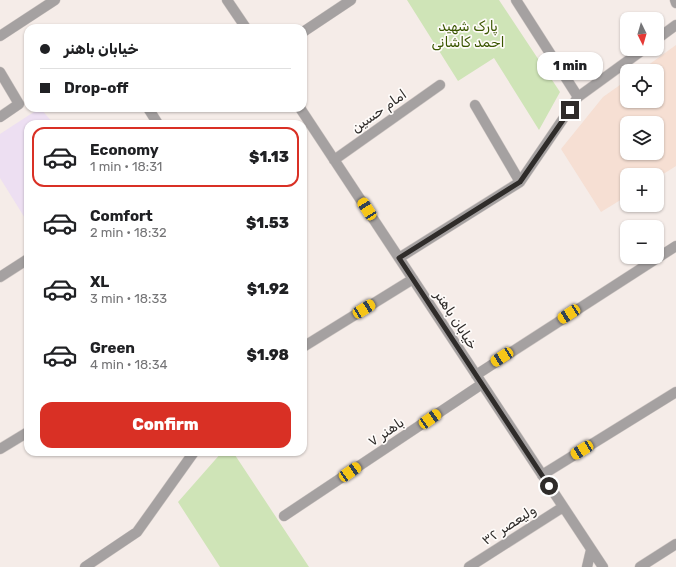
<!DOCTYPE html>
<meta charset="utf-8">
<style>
body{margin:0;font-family:Rubik,"Noto Sans Arabic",sans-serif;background:#f2f2f2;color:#202124;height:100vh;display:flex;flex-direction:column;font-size:15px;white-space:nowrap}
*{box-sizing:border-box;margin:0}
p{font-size:13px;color:#757577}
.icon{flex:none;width:22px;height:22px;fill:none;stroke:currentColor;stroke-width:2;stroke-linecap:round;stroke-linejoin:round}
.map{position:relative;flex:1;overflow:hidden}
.sheet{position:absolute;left:24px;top:120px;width:283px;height:336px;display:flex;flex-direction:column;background:#fff;border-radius:12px;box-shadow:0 1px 3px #0004}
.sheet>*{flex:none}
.guide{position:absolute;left:24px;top:24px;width:283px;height:88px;border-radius:12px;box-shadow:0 1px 3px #0004;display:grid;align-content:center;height:88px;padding:0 16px;background:#fff}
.needle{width:26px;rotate:175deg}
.fabs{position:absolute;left:620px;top:12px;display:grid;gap:8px}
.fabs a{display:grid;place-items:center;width:44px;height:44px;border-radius:8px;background:#fff;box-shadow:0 1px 3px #0004;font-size:20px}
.end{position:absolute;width:18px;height:18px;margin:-9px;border:5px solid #2f2c2a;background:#fff;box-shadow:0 0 0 2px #fff}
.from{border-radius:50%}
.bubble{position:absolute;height:28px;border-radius:12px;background:#fff;box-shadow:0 1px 3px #0004;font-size:13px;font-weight:800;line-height:28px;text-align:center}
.car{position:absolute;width:12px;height:24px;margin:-12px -6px;border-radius:5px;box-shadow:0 0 3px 1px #0007;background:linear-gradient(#f5c518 24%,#345 0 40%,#f5c518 0 76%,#345 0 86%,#f5c518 0)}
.guide b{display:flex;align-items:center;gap:14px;height:38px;font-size:15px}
.guide b+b{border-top:1px solid #e0e0e0}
.guide i{width:10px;height:10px;background:#202124}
ul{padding:7px 0 0;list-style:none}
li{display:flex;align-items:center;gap:12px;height:60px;margin:0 8px 6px;padding:0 8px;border:2px solid transparent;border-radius:12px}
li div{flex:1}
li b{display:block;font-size:15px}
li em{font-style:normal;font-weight:800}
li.current{border-color:#d93025}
li>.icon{width:36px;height:36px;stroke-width:1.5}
.button{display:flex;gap:8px;margin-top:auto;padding:8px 16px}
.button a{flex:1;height:46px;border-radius:12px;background:#d93025;color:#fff;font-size:16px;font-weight:800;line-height:46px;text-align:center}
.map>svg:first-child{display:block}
</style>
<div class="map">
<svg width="676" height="567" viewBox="0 0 676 567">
<rect width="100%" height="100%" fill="#f5ece8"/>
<path fill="#f6dfd3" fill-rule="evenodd" d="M676,45V166L657,178V175H627V196L601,212L561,149L603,97L627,80V101H657V71H640ZM627,123H657V153H627Z"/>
<path fill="#eddff2" d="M40,108L54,124H28V223L0,178V134Z"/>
<path fill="#cfe4b7" d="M407,0H499L560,92L539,130L494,58L458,81Z
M222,452H233L309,567H220L178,502Z"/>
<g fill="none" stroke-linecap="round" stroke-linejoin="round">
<defs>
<path id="minor" d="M227,0L246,28
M516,0L578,97
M303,32L351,0
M0,36L55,0
M657,39L676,25
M0,72L19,104L0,117
M475,105L520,182
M148,108L158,124
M300,108L603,567
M334,160L440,85
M399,258L520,182L578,97L644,49
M0,277L28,259
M303,347L413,279
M476,375L676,246
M0,449L28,432
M542,475L676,392
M284,516L482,384
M85,567L137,532L194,452
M469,567L563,507
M587,567L591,550
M640,567L676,544"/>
<path id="tertiary" d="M675,0L676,3"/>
</defs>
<use href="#minor" stroke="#d1c9c6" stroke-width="11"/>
<use href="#tertiary" stroke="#d1c9c6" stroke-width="11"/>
<use href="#minor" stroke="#a5a1a1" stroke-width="10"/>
<use href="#tertiary" stroke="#a5a1a1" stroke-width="10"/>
</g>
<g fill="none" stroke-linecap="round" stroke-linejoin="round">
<path stroke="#2f2c2a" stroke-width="5" d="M549,486L399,258L520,182L570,110"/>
</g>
<g text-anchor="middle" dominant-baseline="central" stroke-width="3.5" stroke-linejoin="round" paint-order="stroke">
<g font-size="14" fill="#3a5600" stroke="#fefbf9">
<text x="468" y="26">پارک شهید<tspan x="468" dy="16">احمد کاشانی</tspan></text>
</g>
<g font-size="14" fill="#2f2c2a" stroke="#fefbf9">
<text transform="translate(379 111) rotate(-35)">امام حسین</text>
<text transform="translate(456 320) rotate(57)">خیابان باهنر</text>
<text transform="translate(386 432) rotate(-34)">باهنر ۷</text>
<text transform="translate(509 525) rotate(-33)">ولیعصر ۳۲</text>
</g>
</g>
</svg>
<div class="fabs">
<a><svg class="needle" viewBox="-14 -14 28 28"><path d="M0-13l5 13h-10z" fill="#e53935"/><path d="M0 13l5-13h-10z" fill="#757577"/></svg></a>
<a><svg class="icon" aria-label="locate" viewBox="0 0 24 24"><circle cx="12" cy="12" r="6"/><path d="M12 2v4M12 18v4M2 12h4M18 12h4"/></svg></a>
<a><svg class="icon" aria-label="layers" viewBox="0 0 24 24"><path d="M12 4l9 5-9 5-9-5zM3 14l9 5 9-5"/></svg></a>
<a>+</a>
<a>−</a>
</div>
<i class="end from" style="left:549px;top:486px"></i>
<i class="end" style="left:570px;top:110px"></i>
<div class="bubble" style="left:537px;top:52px;width:66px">1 min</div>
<i class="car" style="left:367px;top:209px;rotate:327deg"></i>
<i class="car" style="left:364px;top:309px;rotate:58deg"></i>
<i class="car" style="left:569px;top:314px;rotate:237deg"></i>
<i class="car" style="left:502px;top:357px;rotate:237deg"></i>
<i class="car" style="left:430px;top:419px;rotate:56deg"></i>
<i class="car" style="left:582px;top:450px;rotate:238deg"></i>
<i class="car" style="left:350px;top:472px;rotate:56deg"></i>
<div class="guide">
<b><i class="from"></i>خیابان باهنر</b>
<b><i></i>Drop-off</b>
</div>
<section class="sheet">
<ul>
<li class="current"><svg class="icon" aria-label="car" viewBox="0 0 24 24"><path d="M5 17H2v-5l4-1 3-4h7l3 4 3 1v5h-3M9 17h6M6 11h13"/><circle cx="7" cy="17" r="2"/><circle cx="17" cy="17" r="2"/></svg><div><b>Economy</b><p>1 min · 18:31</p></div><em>$1.13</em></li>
<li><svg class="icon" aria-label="car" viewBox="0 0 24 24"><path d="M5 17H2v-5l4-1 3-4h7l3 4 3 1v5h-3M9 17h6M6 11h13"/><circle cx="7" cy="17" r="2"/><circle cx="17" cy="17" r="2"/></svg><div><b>Comfort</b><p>2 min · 18:32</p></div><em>$1.53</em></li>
<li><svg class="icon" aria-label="car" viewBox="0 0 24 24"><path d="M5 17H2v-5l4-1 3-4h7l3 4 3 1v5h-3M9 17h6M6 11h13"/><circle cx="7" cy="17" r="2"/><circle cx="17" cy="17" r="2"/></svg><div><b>XL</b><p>3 min · 18:33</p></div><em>$1.92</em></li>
<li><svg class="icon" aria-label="car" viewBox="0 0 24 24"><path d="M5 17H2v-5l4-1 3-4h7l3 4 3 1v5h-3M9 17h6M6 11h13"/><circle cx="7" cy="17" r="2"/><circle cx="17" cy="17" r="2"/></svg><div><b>Green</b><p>4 min · 18:34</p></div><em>$1.98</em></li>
</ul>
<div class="button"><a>Confirm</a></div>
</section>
</div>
